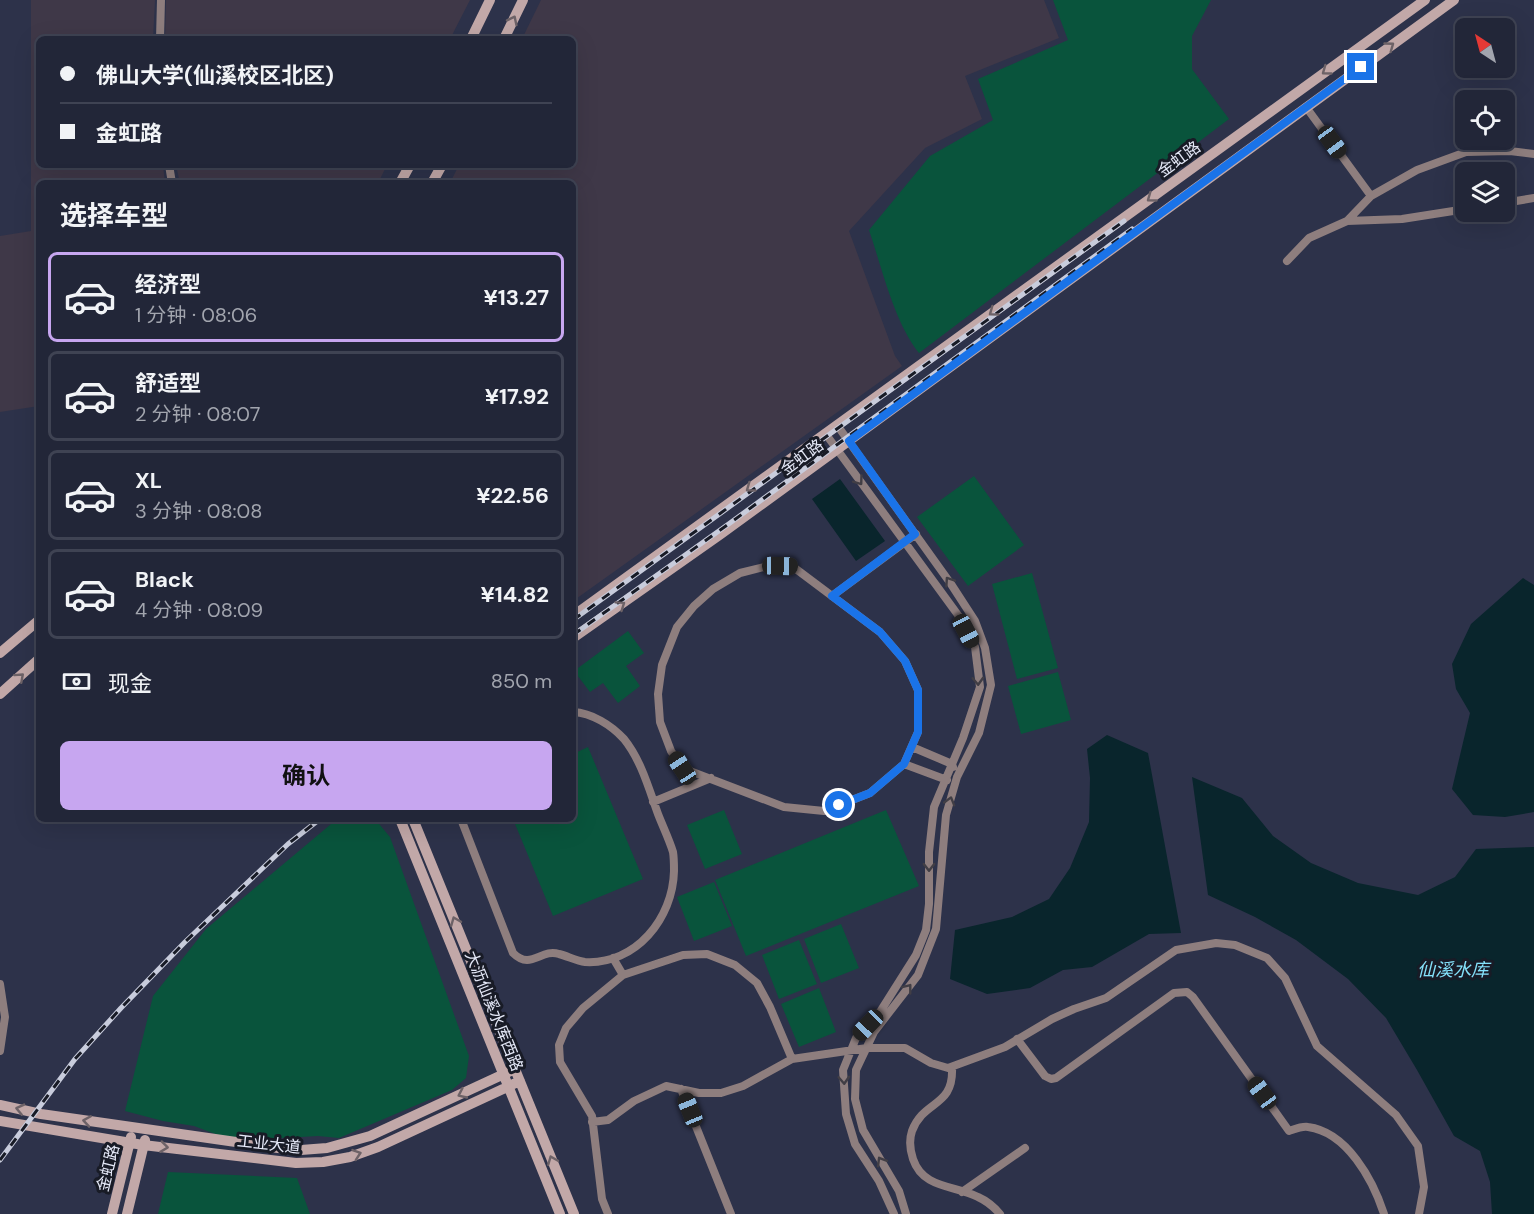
<!DOCTYPE html>
<html lang="zh">
<meta charset="utf-8">
<style>
body{margin:0;font-family:"DM Sans","Noto Sans SC",sans-serif;background:#2a2e40;color:#f1f3f6;height:100vh;display:flex;flex-direction:column;font-size:22px;white-space:nowrap}
*{box-sizing:border-box;margin:0}
p{font-size:20px;color:#a2a5ae}
.icon{flex:none;width:33px;height:33px;fill:none;stroke:currentColor;stroke-width:2;stroke-linecap:round;stroke-linejoin:round}
.map{position:relative;flex:1;overflow:hidden}
.sheet{position:absolute;left:36px;top:180px;width:540px;height:642px;display:flex;flex-direction:column;background:#222638;border-radius:9px;box-shadow:0 6px 24px #0002,0 0 0 2px #3f4353}
.sheet>*{flex:none}
.banner{position:absolute;left:36px;top:36px;width:540px;height:132px;border-radius:9px;box-shadow:0 6px 24px #0002,0 0 0 2px #3f4353;display:grid;align-content:center;height:132px;padding:0 24px;background:#222638}
.needle{width:39px;rotate:324deg}
.buttons{position:absolute;left:1455px;top:18px;display:grid;gap:12px}
.buttons a{display:grid;place-items:center;width:60px;height:60px;border-radius:9px;background:#222638;box-shadow:0 6px 24px #0002,0 0 0 2px #3f4353;font-size:30px}
.end{position:absolute;width:27px;height:27px;margin:-14px;border:8px solid #1a73e8;background:#fff;box-shadow:0 0 0 3px #fff}
.from{border-radius:50%}
.car{position:absolute;width:18px;height:36px;margin:-18px -9px;border-radius:8px;box-shadow:0 0 4px 2px #0007;background:linear-gradient(#222 24%,#8ab4d8 0 40%,#222 0 76%,#8ab4d8 0 86%,#222 0)}
.banner b{display:flex;align-items:center;gap:21px;height:57px;font-size:22px}
.banner b+b{border-top:2px solid #3f4353}
.banner i{width:15px;height:15px;background:#f1f3f6}
ul{padding:0;list-style:none}
li{display:flex;align-items:center;gap:18px;height:90px;margin:0 12px 9px;padding:0 12px;border:3px solid #3f4353;border-radius:9px}
li div{flex:1}
li b{display:block;font-size:22px}
li em{font-style:normal;font-weight:700}
li.on{border-color:#c7a6f0}
li>.icon{width:54px;height:54px;stroke-width:1.5}
h2{padding:0 24px;font-size:27px;line-height:72px}
.pay{display:flex;align-items:center;gap:15px;height:66px;padding:0 24px;font-size:22px}
.pay p{margin-inline-start:auto}
.action{display:flex;gap:12px;margin-top:auto;padding:12px 24px}
.action a{flex:1;height:69px;border-radius:9px;background:#c7a6f0;color:#111;font-size:24px;font-weight:700;line-height:69px;text-align:center}
.map>svg:first-child{display:block}
</style>
<div class="map">
<svg width="1534" height="1214" viewBox="0 0 1534 1214">
<rect width="100%" height="100%" fill="#2d324a"/>
<path fill="#3f3848" d="M31,0H155L153,39H39V165H163L165,183H39V406L0,412V236L31,231Z
M166,0H470L450,39H165Z
M541,0H1044L1059,38L965,76L982,119L925,148L849,231L895,356L902,366L573,601V183H450L459,165H573V39H522Z
M176,165H387L378,183H180Z"/>
<path fill="#09543c" d="M1053,0H1211L1192,36V69L1229,119L919,353C894,322 882,268 869,230L930,156L993,120L978,79L1068,40Z
M974,476L1024,545L968,586L917,517Z
M1032,573L1058,668L1017,679L992,584Z
M628,631L644,653L626,666L640,686L618,703L603,683L590,692L574,671Z
M1058,672L1071,720L1021,734L1008,686Z
M588,747L643,879L553,916L513,819H573V754Z
M724,810L742,854L705,869L687,825Z
M886,810L919,886L746,956L715,880Z
M337,819H375L390,837L469,1056L466,1078L452,1090L339,1138L318,1136L248,1140L218,1135L194,1126L163,1121L125,1111L153,996L206,929Z
M714,882L732,926L694,941L677,897Z
M841,924L859,968L821,983L804,939Z
M799,940L817,984L779,999L762,955Z
M819,988L836,1032L799,1047L781,1004Z
M168,1172L297,1178L310,1214H158Z"/>
<path fill="#09252c" d="M840,479L885,541L856,561L812,499Z
M1523,578L1534,585V812L1505,817L1473,815L1452,789L1470,713L1456,689L1452,664L1471,624Z
M1107,735L1148,753L1181,933L1149,934L1092,967L1063,970L1030,988L987,994L950,979L955,930L1012,917L1049,899L1070,868L1089,822L1090,778L1087,749Z
M1192,777L1242,798L1273,836L1311,863L1358,883L1418,895L1455,877L1476,849L1534,847V1214H1492L1490,1182L1480,1151L1454,1136L1417,1070L1386,1018L1348,979L1296,940L1255,917L1208,895Z"/>
<g fill="none" stroke-linecap="round" stroke-linejoin="round">
<path stroke="#8e7e7e" stroke-width="8" d="M160,39L161,0
M1306,107L1371,196
M169,165L172,183
M1504,203L1534,198
M1347,221L1402,219L1466,209
M1287,261L1309,238L1347,221L1371,196L1417,170L1466,152L1510,151L1534,154
M837,425L951,584L975,621L985,648L991,685L979,733L957,777L946,815L936,929L918,975L874,1032L856,1070L855,1099L863,1130L899,1191L906,1214
M825,433L958,615L975,647L980,687L963,738L934,807L929,852V904L926,930L916,955L880,1012L856,1038L843,1070L846,1114L855,1144L879,1181L894,1214
M768,566H792L880,632L905,661L918,690V732L904,764L870,793L824,811L784,807L682,768L671,751L660,722L658,694L662,665L677,627L694,606L713,589L740,573Z
M832,596L916,534
M912,747L952,764L953,767
M904,764L947,780
M653,802L711,778
M461,819L513,953C531,971 541,948 559,954C567,956 577,961 585,962C636,965 673,918 674,871C674,865 674,858 673,852C669,839 663,827 658,814C649,789 641,760 624,739C611,725 592,713 573,712
M613,958L623,975
M0,984L5,1017L0,1051
M1017,1039L1045,1076L1051,1079L1056,1078L1174,993L1187,992L1193,997L1289,1131C1295,1129 1302,1126 1308,1127C1347,1132 1373,1180 1384,1214
M952,1067C954,1108 924,1099 912,1131C909,1140 910,1150 913,1159C923,1189 955,1185 978,1197C987,1201 994,1207 1000,1214
M681,1089L731,1214
M592,1122L608,1120L634,1101L666,1086L699,1093H721L743,1086L792,1059L867,1048H905L931,1063L948,1068L1005,1047L1052,1019L1074,1009L1106,998L1176,950L1216,943L1235,945L1267,958L1285,978L1317,1046L1396,1115L1418,1146L1424,1187L1419,1214
M962,1192L1025,1148
M608,1214L602,1199L592,1116L560,1062L559,1045L566,1028L583,1008L623,975L683,955L707,954L735,965L757,983L770,1007L792,1059"/>
<path stroke="#c2a8a8" stroke-width="10" d="M471,39L490,0
M504,39L523,0
M400,183L410,165
M432,183L442,165
M573,616L1425,0
M573,638L721,534L1454,0
M0,653L39,620
M0,694L39,659
M400,819L560,1214
M413,819L574,1214
M0,1105L41,1114L278,1148L301,1150L327,1148L370,1136L515,1069
M0,1121L143,1145L296,1163L323,1162L350,1157L378,1147L520,1081
M112,1214L131,1137
M127,1214L145,1140"/>
<defs>
<path id="rail" d="M573,620L1124,221
M573,635L730,523L1132,229
M0,1160L75,1059L121,1008L185,942L288,844L320,819"/>
</defs>
<use href="#rail" stroke="#c8ccdc" stroke-width="5"/>
<use href="#rail" stroke="#181b26" stroke-width="3" stroke-dasharray="9" stroke-linecap="butt"/>
</g>
<defs><path id="oneway-chevron" d="M-2-3.5L2.5 0L-2 3.5" fill="none" stroke-width="1.6" stroke-linecap="round" stroke-linejoin="round" transform="scale(1.5)"/></defs>
<g stroke="#6d6267">
<use href="#oneway-chevron" transform="translate(513 20) rotate(-64)"/>
<use href="#oneway-chevron" transform="translate(1390 46) rotate(-36)"/>
<use href="#oneway-chevron" transform="translate(1326 71) rotate(144)"/>
<use href="#oneway-chevron" transform="translate(1151 198) rotate(144)"/>
<use href="#oneway-chevron" transform="translate(993 312) rotate(144)"/>
<use href="#oneway-chevron" transform="translate(750 488) rotate(144)"/>
<use href="#oneway-chevron" transform="translate(621 605) rotate(-35)"/>
<use href="#oneway-chevron" transform="translate(20 677) rotate(-42)"/>
<use href="#oneway-chevron" transform="translate(455 921) rotate(-112)"/>
<use href="#oneway-chevron" transform="translate(462 1094) rotate(155)"/>
<use href="#oneway-chevron" transform="translate(20 1109) rotate(-167)"/>
<use href="#oneway-chevron" transform="translate(87 1121) rotate(-171)"/>
<use href="#oneway-chevron" transform="translate(164 1147) rotate(7)"/>
<use href="#oneway-chevron" transform="translate(357 1154) rotate(-19)"/>
<use href="#oneway-chevron" transform="translate(552 1160) rotate(-112)"/>
</g>
<g stroke="#413e45">
<use href="#oneway-chevron" transform="translate(859 481) rotate(54)"/>
<use href="#oneway-chevron" transform="translate(949 581) rotate(-124)"/>
<use href="#oneway-chevron" transform="translate(978 681) rotate(88)"/>
<use href="#oneway-chevron" transform="translate(950 801) rotate(-74)"/>
<use href="#oneway-chevron" transform="translate(929 867) rotate(90)"/>
<use href="#oneway-chevron" transform="translate(908 988) rotate(-52)"/>
<use href="#oneway-chevron" transform="translate(844 1080) rotate(87)"/>
<use href="#oneway-chevron" transform="translate(881 1161) rotate(-121)"/>
</g>
<g fill="none" stroke-linecap="round" stroke-linejoin="round">
<path stroke="#1a73e8" stroke-width="8" d="M839,805L870,793L904,764L918,732V690L905,661L880,632L832,596L915,534L849,441L1361,67"/>
</g>
<g text-anchor="middle" dominant-baseline="central" stroke-width="6" stroke-linejoin="round" paint-order="stroke">
<g font-size="16" fill="#e4e8f7" stroke="#181b26">
<text transform="translate(1179 159) rotate(-36)">金虹路</text>
<text transform="translate(802 457) rotate(-36)">金虹路</text>
<text transform="translate(494 1011) rotate(68)">大沥仙溪水库西路</text>
<text transform="translate(269 1144) rotate(6)">工业大道</text>
<text transform="translate(108 1168) rotate(-76)">金虹路</text>
</g>
<g font-size="18" font-style="italic" fill="#84e1fa" stroke="#181b26">
<text x="1453" y="970">仙溪水库</text>
</g>
</g>
</svg>
<div class="buttons">
<a><svg class="needle" viewBox="-14 -14 28 28"><path d="M0-13l5 13h-10z" fill="#e53935"/><path d="M0 13l5-13h-10z" fill="#a2a5ae"/></svg></a>
<a><svg class="icon" aria-label="locate" viewBox="0 0 24 24"><circle cx="12" cy="12" r="6"/><path d="M12 2v4M12 18v4M2 12h4M18 12h4"/></svg></a>
<a><svg class="icon" aria-label="layers" viewBox="0 0 24 24"><path d="M12 4l9 5-9 5-9-5zM3 14l9 5 9-5"/></svg></a>
</div>
<i class="end from" style="left:839px;top:805px"></i>
<i class="end" style="left:1361px;top:67px"></i>
<i class="car" style="left:1332px;top:142px;rotate:144deg"></i>
<i class="car" style="left:780px;top:566px;rotate:91deg"></i>
<i class="car" style="left:966px;top:631px;rotate:152deg"></i>
<i class="car" style="left:682px;top:768px;rotate:327deg"></i>
<i class="car" style="left:868px;top:1025px;rotate:224deg"></i>
<i class="car" style="left:1262px;top:1093px;rotate:324deg"></i>
<i class="car" style="left:690px;top:1110px;rotate:338deg"></i>
<div class="banner">
<b><i class="from"></i>佛山大学(仙溪校区北区)</b>
<b><i></i>金虹路</b>
</div>
<section class="sheet">
<h2>选择车型</h2>
<ul>
<li class="on"><svg class="icon" aria-label="car" viewBox="0 0 24 24"><path d="M5 17H2v-5l4-1 3-4h7l3 4 3 1v5h-3M9 17h6M6 11h13"/><circle cx="7" cy="17" r="2"/><circle cx="17" cy="17" r="2"/></svg><div><b>经济型</b><p>1 分钟 · 08:06</p></div><em>¥13.27</em></li>
<li><svg class="icon" aria-label="car" viewBox="0 0 24 24"><path d="M5 17H2v-5l4-1 3-4h7l3 4 3 1v5h-3M9 17h6M6 11h13"/><circle cx="7" cy="17" r="2"/><circle cx="17" cy="17" r="2"/></svg><div><b>舒适型</b><p>2 分钟 · 08:07</p></div><em>¥17.92</em></li>
<li><svg class="icon" aria-label="car" viewBox="0 0 24 24"><path d="M5 17H2v-5l4-1 3-4h7l3 4 3 1v5h-3M9 17h6M6 11h13"/><circle cx="7" cy="17" r="2"/><circle cx="17" cy="17" r="2"/></svg><div><b>XL</b><p>3 分钟 · 08:08</p></div><em>¥22.56</em></li>
<li><svg class="icon" aria-label="car" viewBox="0 0 24 24"><path d="M5 17H2v-5l4-1 3-4h7l3 4 3 1v5h-3M9 17h6M6 11h13"/><circle cx="7" cy="17" r="2"/><circle cx="17" cy="17" r="2"/></svg><div><b>Black</b><p>4 分钟 · 08:09</p></div><em>¥14.82</em></li>
</ul>
<div class="pay"><svg class="icon" aria-label="cash" viewBox="0 0 24 24"><path d="M3 7h18v10H3z"/><circle cx="12" cy="12" r="2"/></svg>现金<p>850 m</p></div>
<div class="action"><a>确认</a></div>
</section>
</div>
